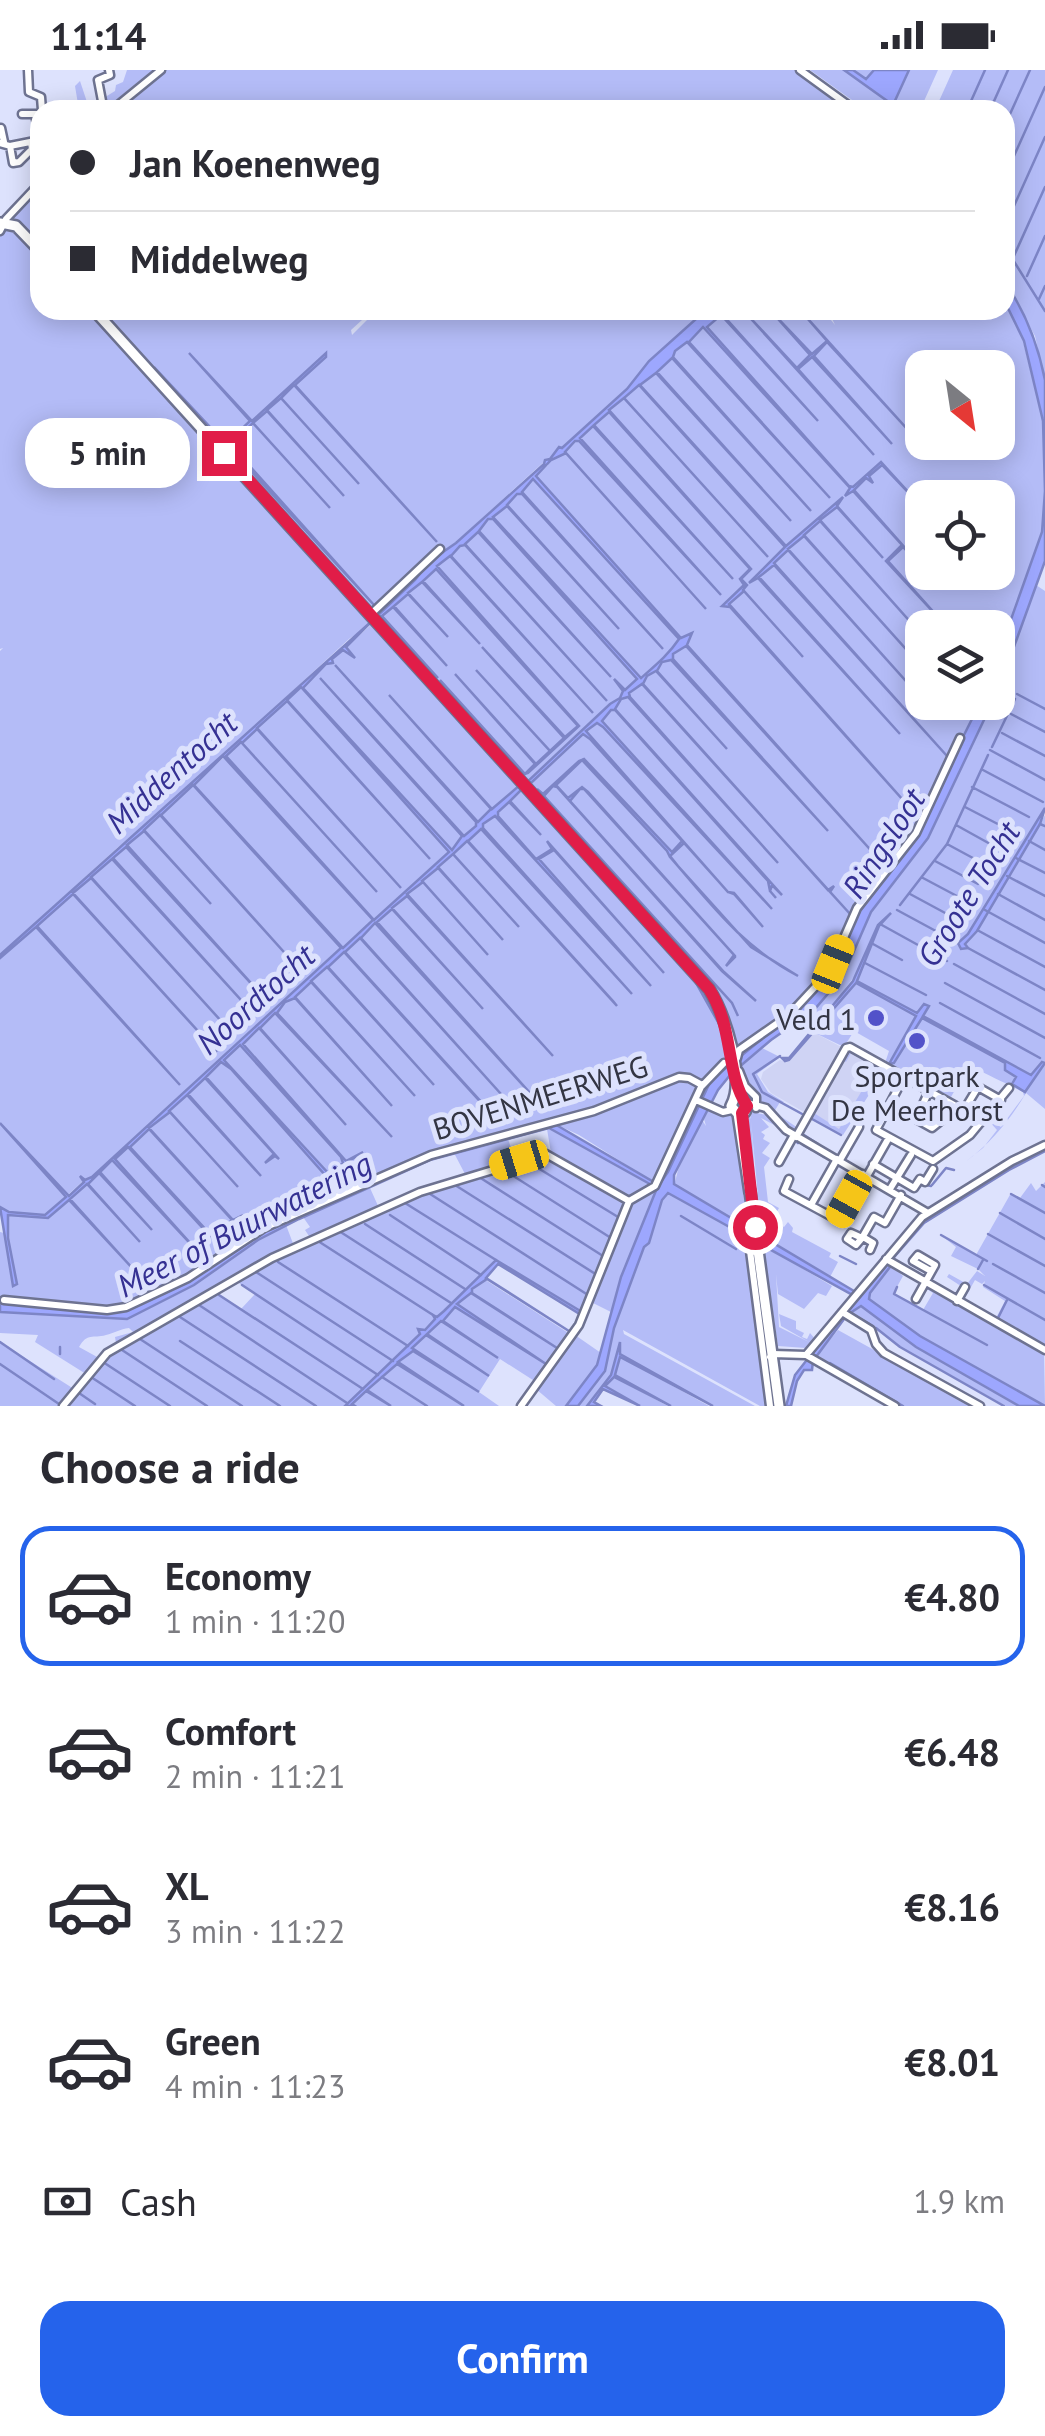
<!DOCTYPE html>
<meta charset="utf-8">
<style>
body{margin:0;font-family:"PT Sans",sans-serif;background:#f2f2f3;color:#2b2b33;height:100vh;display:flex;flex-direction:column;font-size:38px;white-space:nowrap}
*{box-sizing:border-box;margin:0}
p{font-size:32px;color:#7c7c81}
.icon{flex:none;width:55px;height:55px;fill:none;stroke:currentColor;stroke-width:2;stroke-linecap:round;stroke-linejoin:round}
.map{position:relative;height:1336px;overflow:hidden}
.sheet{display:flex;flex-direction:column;background:#fff;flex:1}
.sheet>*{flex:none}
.banner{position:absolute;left:30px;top:30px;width:985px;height:220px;border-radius:30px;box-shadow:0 5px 25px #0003;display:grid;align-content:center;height:220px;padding:0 40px;background:#fff}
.needle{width:65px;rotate:150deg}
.controls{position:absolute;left:905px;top:280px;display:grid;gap:20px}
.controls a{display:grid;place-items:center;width:110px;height:110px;border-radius:20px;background:#fff;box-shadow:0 5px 25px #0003;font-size:50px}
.end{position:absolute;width:45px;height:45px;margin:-22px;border:12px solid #e11d48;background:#fff;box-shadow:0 0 0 5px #fff}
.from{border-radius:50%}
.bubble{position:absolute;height:70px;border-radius:30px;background:#fff;box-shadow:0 5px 25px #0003;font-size:32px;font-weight:800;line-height:70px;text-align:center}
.car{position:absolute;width:30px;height:60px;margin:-30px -15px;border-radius:12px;box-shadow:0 0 8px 2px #0007;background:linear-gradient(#f5c518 24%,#345 0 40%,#f5c518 0 76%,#345 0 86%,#f5c518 0)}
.banner b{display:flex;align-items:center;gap:35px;height:95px;font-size:38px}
.banner b+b{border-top:2px solid #e1e1e2}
.banner i{width:25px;height:25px;background:#2b2b33}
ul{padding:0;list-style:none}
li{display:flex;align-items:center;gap:30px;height:140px;margin:0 20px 15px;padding:0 20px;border:5px solid transparent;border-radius:30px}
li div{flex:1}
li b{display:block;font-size:38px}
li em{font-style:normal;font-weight:800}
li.active{border-color:#2563eb}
li>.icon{width:90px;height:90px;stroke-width:1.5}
h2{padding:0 40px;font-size:45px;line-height:120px}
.pay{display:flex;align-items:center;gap:25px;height:110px;padding:0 40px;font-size:38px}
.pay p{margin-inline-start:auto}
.primary-button{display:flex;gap:20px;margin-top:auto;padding:20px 40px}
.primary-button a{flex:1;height:115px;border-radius:30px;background:#2563eb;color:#fff;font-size:40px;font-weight:800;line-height:115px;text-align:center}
.status{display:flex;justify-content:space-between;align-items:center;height:70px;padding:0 50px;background:#fff;direction:ltr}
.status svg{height:28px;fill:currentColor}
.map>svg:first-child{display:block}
</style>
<div class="status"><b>11:14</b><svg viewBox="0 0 49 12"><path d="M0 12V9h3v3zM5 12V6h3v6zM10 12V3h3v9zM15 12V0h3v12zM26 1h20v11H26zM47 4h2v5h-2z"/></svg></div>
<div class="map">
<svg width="1045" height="1336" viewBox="0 0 1045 1336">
<rect width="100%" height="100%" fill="#dde2fd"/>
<path fill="#cfd3f4" d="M813,962L881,998L842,1064L771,1023L761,1009L763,1002L780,990L786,992Z"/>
<path fill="#b4bcf7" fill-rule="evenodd" d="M127,0H153L104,40H79L75,16L80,11L87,32L102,29L115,21L116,15L123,12Z
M159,0H804L861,40H853L834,27L828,33L835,40H110Z
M810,0H938L920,40H887L879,34L884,40H866Z
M953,0H1045V310L1035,266L1005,212V40H935Z
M40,110V240H373L351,260L352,265L377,240H599L607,248L601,240H706L649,291L622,324L551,387L553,390L576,370L583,372L580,366C622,327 661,294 702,258L707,259L725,240H743L761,260L745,240H823L835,255L828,240H1005V232L1021,263L1043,352L1045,421L1042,462L998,586V558H922V632L980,633L927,744L832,900L793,944L711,1010L658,1115L579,1065L553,1053L443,1082L297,1146L156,1227L124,1240L0,1233V1162L4,1163L12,1214H16L8,1168V1145L49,1148L88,1112L84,1110L46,1145L9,1142L0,1137V888L120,780L128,778L127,774L152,750L117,778L0,885V581L3,578L0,579V153ZM922,298H998V372H922ZM546,390L548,395L466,470V476H460L380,546L378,543ZM922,428H998V502H922ZM373,553L160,745L153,749L349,569Z
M1036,515L1045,521V738L968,864L958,874L960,879L967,878L965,874L977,860L1045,745V993L1031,1005L923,946L928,937L925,934L917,943L857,911L860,899L822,949L814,942L795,959L792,956L814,940L843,906L871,842L928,768L992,633L998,632V621Z
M856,913L1005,993L1004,999L1017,1007L1013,1014L1026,1021L1045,995V1039L1026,1023C1010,1050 991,1073 965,1092L983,1078L997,1060L988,1050L1001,1057L1024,1026L1023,1022C1004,1012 991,1007 969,995L951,1027L890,996V989L888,995L885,993L889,981L854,961L844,977L813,962Z
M762,978L780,987L757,1004L768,1022L784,1032H780L774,1042L798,1058L794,1061C774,1043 746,1024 740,997Z
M851,981L885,1000L843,1065L810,1049L814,1043L839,1059L876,997L851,983L846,992L843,990Z
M709,1039L733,1043L737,1047L739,1086L752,1163L674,1116L678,1100L702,1050L706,1056L704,1049Z
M750,1039H755L749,1042L750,1049L752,1042L767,1045L780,1058L761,1048L769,1057L761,1062L765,1065L763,1069L770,1073L762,1083L770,1088L764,1097L768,1132L779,1138L774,1147L776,1153L784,1157L788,1152L793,1158L792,1162L831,1183L829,1187L838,1192L830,1207L762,1169L751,1051L759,1160L746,1044Z
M547,1059L556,1060L654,1116L632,1129L621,1124L551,1083Z
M508,1069L515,1090L465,1104L454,1083Z
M542,1086L625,1132L582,1242L496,1190L345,1336H65L102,1290L216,1223L241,1239L255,1224L236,1211C332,1156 437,1119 542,1086Z
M1045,1112V1276L1044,1277L972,1238V1234L996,1248L1005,1231L983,1217L985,1211L982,1214L975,1210L963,1231L960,1228L967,1220L947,1207L949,1204L967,1214L977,1201L985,1206L978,1199L951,1186L956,1177L942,1166L976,1185L1011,1123L1020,1128L1031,1113L1036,1121Z
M657,1117L611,1242L591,1232L632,1132Z
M370,1118L379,1138L311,1169L305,1160L310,1157L303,1147Z
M668,1123L754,1171L766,1268L769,1336H760L623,1260L624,1264L755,1336H713L620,1284L619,1273L611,1305L587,1336H578L605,1301L614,1258L662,1130Z
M286,1155L294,1176L108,1279L116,1273L115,1267L133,1262L129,1258C120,1259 114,1263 106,1265C92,1269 88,1262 79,1277L99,1288L86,1304L35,1272L38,1265L0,1263V1242L130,1248L194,1215L258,1170Z
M763,1175L832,1216L826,1226L818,1223L804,1239L778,1224L776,1204L779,1257L809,1272L781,1256L779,1244L796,1251V1259L804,1263L802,1267L807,1269L810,1263L816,1270L806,1278L778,1276Z
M889,1193L903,1206L893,1224L923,1240L933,1223L927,1219L930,1217L1044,1283L1045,1336L920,1266L869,1229L870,1223L890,1197Z
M484,1209L570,1264L536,1312L500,1289L479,1322L499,1336H350L410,1280L429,1290L412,1277Z
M862,1236L916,1277L1019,1336H1006L899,1276L877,1258L871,1259L847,1245Z
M838,1260L975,1336H898L815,1288Z
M575,1265L601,1283L597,1295L566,1336H556L536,1319Z
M0,1272L74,1319L61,1336H0Z
M619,1287H621L709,1336H671L615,1305Z
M614,1307L668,1336H640L605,1316Z"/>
<path fill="#9da7fe" stroke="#7d85c6" stroke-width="2.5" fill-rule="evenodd" d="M844,0H853L866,9L874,0H909L893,35Z
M1005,212C1026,243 1038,274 1045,310V421L1043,351L1024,271L1005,232Z
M706,240H725L722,244L818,351L721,245L707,257L849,416L853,417L881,392L922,437L882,395L869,406L873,413L866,408L854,420L922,497L903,477L888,491L947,557L886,491L902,475L853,421L845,426L850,418L703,257L689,272L830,428L687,272L675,281L673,287L811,441L672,288L657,302L791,451L656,303L640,315L786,476L843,427L837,436L883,488L837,437L820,450L922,565L820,451L804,465L922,597L804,466L788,479L922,629L788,480L774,493L947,686L774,495L759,507L900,664L758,508L749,513L785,477L639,315L624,328L768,487L624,328L609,340L751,499L741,509L747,515L743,520L803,587L744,521L729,534L911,739L730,537L722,536L744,515L740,509L750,499L609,342L594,355L733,509L593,356L580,368L721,525L579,371H575L565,382L706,539L566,383L551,390L536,406L681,568L692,563L687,575L876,786L686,576L673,584V589L828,761L671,590L662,592L657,601L727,679L656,601L647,606L643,614L828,820L834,816L830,822L851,845L642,614L629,623L630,627L778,793L628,627L621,629L615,639L782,825L772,815L770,821L776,828L770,821L768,811L615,640H611L602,651L772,839L603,657L597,653L586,661L728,822L734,823L763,857L734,824L728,822L684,773L670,786L678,796L751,877L798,906C741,876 711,834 670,787L667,781L582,690L556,715L568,728L582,717L588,722L735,886V887L726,896L734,885L584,719H580L570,731L724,902L756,931L722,901L557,717L553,716L544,726L732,933L738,946L732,933L537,719L543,724L579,691L584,689L672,782L682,771L590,669L583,664L532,712L526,713L610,634L620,628L623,621L614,609L625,620L637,609L493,449H488L479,461L611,607L478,462L465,474L607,631L465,475L460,476L451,486L593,643L450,486L437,496L579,656L528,703L525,704L523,703L440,610L525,704L535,694L455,604L536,694L550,681L476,600L550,681L564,668L482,577L565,667L578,656L436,499L423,511L480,574L422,512L408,523L448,567L408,524L394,536L447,596L393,537L382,546L438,608L381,546L376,547L415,510L430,491L456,473L544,394L545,390L550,389L559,377L562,378L627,319L649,291ZM533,409L679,569C669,584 657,594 641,608L493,447L507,436L619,559L507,435L517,424H522L663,579L522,422Z
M743,240L797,298L810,285L770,240L812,284L827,271L800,240L909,361L827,272L814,286L892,374L812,287L798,299L874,385Z
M189,283L252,351L326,283V287L295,315L437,472L294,315L281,328L359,414L281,328L267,340L344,426L267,341L253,353L330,438L253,353L230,374L374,535L228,376L224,379L225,374L154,297L226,374L250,351Z
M1045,421V491L998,621V586L1042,462Z
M373,550L346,577L355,588L343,580L332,589L333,593L326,594L303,618L452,780L462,766L320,608L464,766L476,756V752L335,595L478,752L491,739L389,625L492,739L520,715L381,560L691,903L723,961L691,904L522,719L510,731L541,765L509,732L498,742V746L536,789L552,779L547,771L664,903L554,780L539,789L651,916L495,746L483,754V758L632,924L481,759L468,771L613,931L617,936L467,771L453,784L519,857L453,784L438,797L503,870L438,798L422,811L488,885L423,812L407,824L553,986L407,826L392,838L483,939L392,839L377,852L540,1034L375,853L361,868L501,1024L360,868L345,882L495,1047L486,1039L479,1043L485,1037L344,882L328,897L434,1015L327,897L311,911L415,1026L311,912L295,927L392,1036L295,928L285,932L277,943L392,1067L275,943L260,958L346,1055L259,958L243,974L346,1091L363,1082L331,1103L343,1093L341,1087L240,975L224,990L329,1104L326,1106L231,999L221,992L206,1007L279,1089L275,1086L265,1093L274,1084L205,1008L188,1024L261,1106L187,1025L169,1041L238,1117L170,1042L149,1058L233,1150L243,1145L222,1159L232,1150L149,1059L130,1077L210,1164L220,1160L202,1171L209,1165L128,1077L115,1089L192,1175L199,1172L195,1177L199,1183L112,1090L100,1102L152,1160L99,1103L88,1114L140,1172L87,1114L70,1129L134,1200L69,1130L48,1148L8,1145V1168L17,1214L13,1216L0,1137L9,1142L45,1145L66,1127L0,1053L69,1126L84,1112L80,1106L85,1110L92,1107L341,878L193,715L161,745L292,891L160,745L144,760L211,834L144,761L127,775L268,932L126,777L113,788L251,941L112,789L91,807L222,952L91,808L73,823L217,982L73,824L37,856L180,1015L36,857L0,888V885ZM301,617L449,782L374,850L226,686L241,672L377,822L242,673L257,659L401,818L257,658L287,631L430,789L287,630ZM223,686L373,850L343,878L194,715Z
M980,633H992L928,768L871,842L843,906L814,940L771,970L731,1004L718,1020L674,1105V1114L859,1224C878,1201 896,1173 919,1153C955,1121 1002,1098 1045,1077V1081L1009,1100L924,1153L889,1193L890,1197L870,1223L869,1229L920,1266L1045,1336H1019L916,1277L861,1236L847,1245L813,1291L812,1300H804L797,1311L791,1336H786L795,1305L856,1227L668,1123L662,1130L649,1173L644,1177L614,1258L605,1301L578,1336H566L597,1295L621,1207L657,1118L549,1058L430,1090L299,1149L258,1170L194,1215L127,1249L0,1242V1233L124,1240L171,1219L274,1155L417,1092L553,1053L659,1115L668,1102L711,1010L793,944L832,900L859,838L907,779Z
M1045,738L1040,754L977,861L965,874L968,878L961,879L958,873L968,864Z
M891,843L879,856L857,911L917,943L924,934L929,936L923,946L1031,1005L1042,992L1045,993L1025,1022L1012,1014L1016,1007L1005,1000V993L922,948L894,993L889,994L916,946L856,913L789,990L785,991L782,988H789L853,911L878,855Z
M496,1190L582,1242L583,1246L498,1194L486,1208L572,1263L487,1209L472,1219V1223L557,1278L471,1223L457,1234L546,1294L455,1237L443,1251L498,1288L441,1251L427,1264L489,1306L426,1265L412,1278L479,1322L413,1281L398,1292L464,1336L397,1294L367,1320L391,1336L366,1321L352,1334L355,1336H345L420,1264L418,1259L425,1260L435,1249L433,1245L437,1247L444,1241Z
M620,1272V1284L713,1336L620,1287L615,1305L671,1336L614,1307L605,1316L640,1336L603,1319L594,1332L601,1336H587L611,1305Z"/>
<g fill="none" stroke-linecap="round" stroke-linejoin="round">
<path stroke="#7d85c6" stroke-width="2.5" d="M967,40L985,0
M990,40L1008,0
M1005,55L1030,0
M1005,106L1045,17
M1005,156L1045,67
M1005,177L1045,241
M1013,188L1045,117
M1027,206L1045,166
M1039,229L1045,216
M1017,624L1045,639
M1011,644L1045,662
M1002,663L1045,686
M992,677L1015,629
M990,680L1045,710
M983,700L1043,732
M972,717L1029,747
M965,737L1017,764
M1040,754L1045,756
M956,755L1010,785
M1029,771L1045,780
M947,774L984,794
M1016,788L1045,803
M935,791L978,814
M1007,806L1045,826
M923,808L970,833
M910,824L960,851
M998,824L1045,850
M900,835L947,774L988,685
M897,840L958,873
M985,840L1045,873
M880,854L947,891
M979,861L1045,897
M873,874L902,890
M968,878L1045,920
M865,893L926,925
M954,894L1045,944
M945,913L1045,968
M940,933L1040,988
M780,986L753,1004L762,1022L804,1045
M812,1049L841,1065
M804,1065L818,1074
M796,1071L798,1073
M803,1075L812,1080
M816,1082L824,1087
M532,1091L533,1095L618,1147
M839,1095L852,1102
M507,1102L611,1168
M479,1107L603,1186
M455,1115L597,1205
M932,1115L946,1098L954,1100
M1042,1115L1045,1117
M917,1119L922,1114L931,1116
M427,1122L588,1225
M1011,1124L1045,1143
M405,1133L496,1190
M1000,1143L1045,1169
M390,1145L481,1205
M681,1146L736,1179
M365,1154L465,1219
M339,1161L451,1233
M988,1164L1045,1196
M941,1165L987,1191
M318,1171L433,1245
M840,1186L856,1194
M278,1192L408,1276
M993,1194L1045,1223
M978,1199L983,1190
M256,1202L393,1291
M242,1215L378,1305
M984,1215L1045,1250
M897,1217L894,1224L987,1275
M219,1225L363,1319
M199,1235L347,1333
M180,1247L316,1336
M859,1248L873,1256
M997,1250L1007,1230
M876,1258L900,1277L1004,1336
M140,1269L242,1336
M180,1271L280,1336
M0,1272L54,1309
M60,1277V1284
M122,1280L207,1336
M103,1292L170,1336
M830,1293L903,1336
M0,1294L59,1334
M91,1307L135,1336
M382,1307L427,1336
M79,1323L95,1334"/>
<defs>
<path id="minor" d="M28,0L29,22L41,27L42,40
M800,0L855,40
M102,31L98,10L110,5L109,0
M112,40L161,0
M22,44H39
M1,58L4,72
M0,73L10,76L40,70L35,44
M10,76L13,93L19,92L32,79L31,72
M0,161L6,149L40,113
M371,544L440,479
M737,988L739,980L789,945L829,902L857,838L916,763L960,668
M739,1001L745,1016L756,1027V1038
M904,1007L876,1060L933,1091L970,1065L1009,1018
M929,1021L916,1049L932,1058L947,1046L954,1035
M696,1030L723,1042L732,1040
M747,1033L766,1038L786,1060L928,1143
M964,1040L978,1017L1001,1030
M796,1067L846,978L850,977L983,1051
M840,1090L859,1057
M779,1092L794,1065
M873,1094L914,1118L920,1109L925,1112L933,1099
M867,1106L887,1071
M789,1109L784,1121L836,1149L863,1104
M890,1119L911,1085
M811,1135L837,1089
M863,1167L873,1173L870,1180
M862,1168L856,1175L847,1169L851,1163L862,1168L874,1147L885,1153L901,1125
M749,1173L770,1336
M886,1189L1045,1280
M916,1229L935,1195L918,1185L913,1191L931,1201
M4,1230L107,1240L126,1237L188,1208L264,1158L431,1085L594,1041L679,1007L689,1008L702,1015
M957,1231L965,1217
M842,1242L871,1260L876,1274L884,1283L980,1336
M806,1285L922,1147L1012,1091L1045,1075
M770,1287L773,1284L806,1285L895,1336
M63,1336L107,1283L272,1188L420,1122L546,1084L629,1131
M521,1336L579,1255L629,1131L655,1116L701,1017L724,993"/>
<path id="major" d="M0,153L16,156L40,181
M94,240L709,919C725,945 746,1009 731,1036L738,1044L750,1123
M738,1044L745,1042L747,1036L738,1019
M750,1121L779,1336"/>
</defs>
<use href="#minor" stroke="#6e7391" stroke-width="11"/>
<use href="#major" stroke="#6e7391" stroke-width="14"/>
<use href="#minor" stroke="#fff" stroke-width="6"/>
<use href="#major" stroke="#fff" stroke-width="9"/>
</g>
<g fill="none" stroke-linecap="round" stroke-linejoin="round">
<path stroke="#e11d48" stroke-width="12" d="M224,383L709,919C734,957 725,1002 747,1036L742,1043L755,1157"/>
</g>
<g fill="#5252c9" stroke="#dde2fd" stroke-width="4">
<circle cx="876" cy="948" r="10"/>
<circle cx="917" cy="971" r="10"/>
</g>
<g text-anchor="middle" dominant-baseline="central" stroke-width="10" stroke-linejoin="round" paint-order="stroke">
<g font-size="30" fill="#333543" stroke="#dde2fd" text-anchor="end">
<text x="856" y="948">Veld 1</text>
<text x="917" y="1005" text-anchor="middle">Sportpark<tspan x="917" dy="34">De Meerhorst</tspan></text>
</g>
<g font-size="30" fill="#333543" stroke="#dde2fd">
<text transform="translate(540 1027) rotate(-17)">BOVENMEERWEG</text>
</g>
<g font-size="32" font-style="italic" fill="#353193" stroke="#dde2fd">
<text transform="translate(171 702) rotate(-42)">Middentocht</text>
<text transform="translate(883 773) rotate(-57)">Ringsloot</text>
<text transform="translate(968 824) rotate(-58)">Groote Tocht</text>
<text transform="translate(255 929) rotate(-42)">Noordtocht</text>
<text transform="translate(244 1154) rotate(-27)">Meer of Buurwatering</text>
</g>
</g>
</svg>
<div class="controls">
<a><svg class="needle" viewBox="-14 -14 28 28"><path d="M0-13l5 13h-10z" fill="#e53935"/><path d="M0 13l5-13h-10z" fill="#7c7c81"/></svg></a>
<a><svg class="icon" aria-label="locate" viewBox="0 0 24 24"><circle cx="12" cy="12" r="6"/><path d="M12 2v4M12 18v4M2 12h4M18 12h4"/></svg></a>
<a><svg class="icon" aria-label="layers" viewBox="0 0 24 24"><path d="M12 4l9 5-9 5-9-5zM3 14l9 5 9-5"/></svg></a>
</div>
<i class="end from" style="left:755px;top:1157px"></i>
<i class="end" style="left:224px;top:383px"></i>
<div class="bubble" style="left:25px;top:348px;width:165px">5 min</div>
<i class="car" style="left:833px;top:894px;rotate:22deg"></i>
<i class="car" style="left:519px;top:1090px;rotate:253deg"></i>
<i class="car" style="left:849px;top:1129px;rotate:209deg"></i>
<div class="banner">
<b><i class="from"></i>Jan Koenenweg</b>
<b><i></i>Middelweg</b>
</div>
</div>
<section class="sheet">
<h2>Choose a ride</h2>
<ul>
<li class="active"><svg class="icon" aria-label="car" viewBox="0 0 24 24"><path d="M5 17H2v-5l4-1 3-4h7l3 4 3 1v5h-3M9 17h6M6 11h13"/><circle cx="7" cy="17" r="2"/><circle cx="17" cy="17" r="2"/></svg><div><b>Economy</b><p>1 min · 11:20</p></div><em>€4.80</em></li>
<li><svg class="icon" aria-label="car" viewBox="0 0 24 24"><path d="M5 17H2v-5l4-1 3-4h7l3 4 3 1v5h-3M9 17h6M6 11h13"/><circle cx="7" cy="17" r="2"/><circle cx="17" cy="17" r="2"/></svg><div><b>Comfort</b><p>2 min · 11:21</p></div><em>€6.48</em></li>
<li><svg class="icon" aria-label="car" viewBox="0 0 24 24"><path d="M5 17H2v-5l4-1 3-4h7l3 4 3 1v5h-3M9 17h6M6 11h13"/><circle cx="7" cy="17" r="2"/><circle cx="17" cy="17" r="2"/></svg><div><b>XL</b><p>3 min · 11:22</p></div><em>€8.16</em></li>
<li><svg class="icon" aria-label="car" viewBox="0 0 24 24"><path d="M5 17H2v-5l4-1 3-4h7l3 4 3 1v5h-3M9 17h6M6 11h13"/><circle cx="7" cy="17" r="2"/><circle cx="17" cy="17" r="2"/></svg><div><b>Green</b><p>4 min · 11:23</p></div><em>€8.01</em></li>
</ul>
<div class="pay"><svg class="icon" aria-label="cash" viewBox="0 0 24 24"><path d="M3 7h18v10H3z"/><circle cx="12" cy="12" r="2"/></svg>Cash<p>1.9 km</p></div>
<div class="primary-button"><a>Confirm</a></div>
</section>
